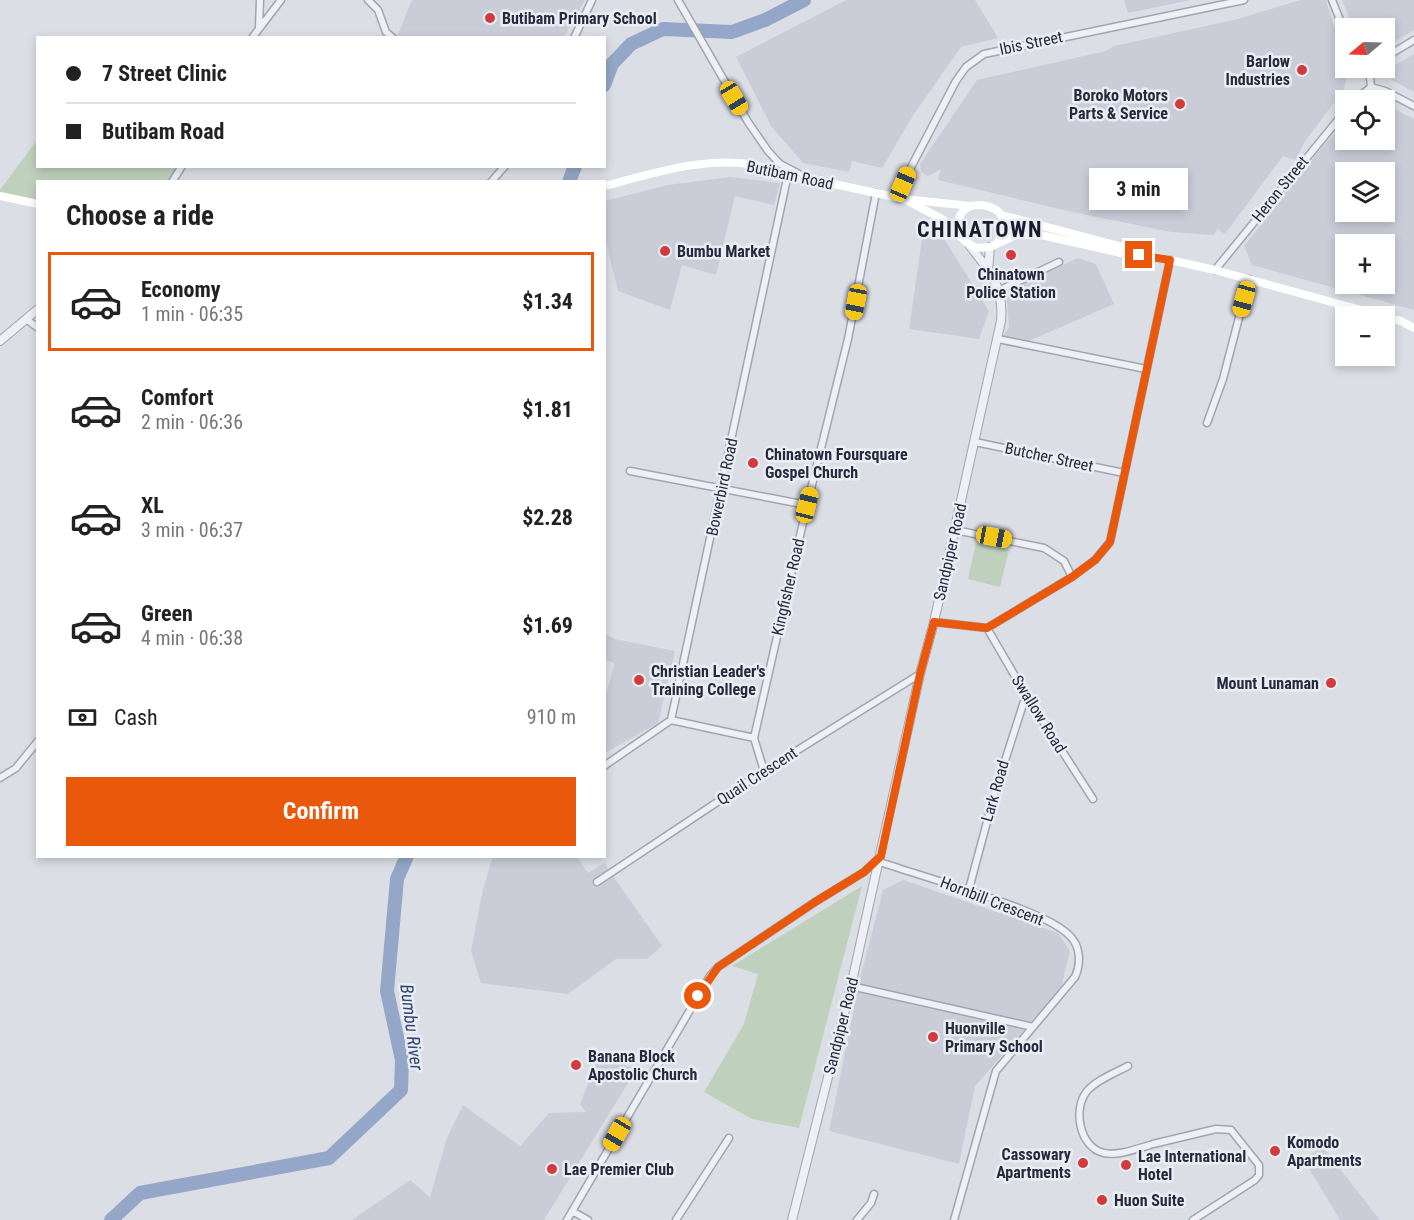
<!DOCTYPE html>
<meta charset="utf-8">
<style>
body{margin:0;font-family:"Roboto Condensed",sans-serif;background:#f2f2f2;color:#222;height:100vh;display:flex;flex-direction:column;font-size:22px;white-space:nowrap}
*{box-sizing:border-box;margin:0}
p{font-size:20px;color:#767676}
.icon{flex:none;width:33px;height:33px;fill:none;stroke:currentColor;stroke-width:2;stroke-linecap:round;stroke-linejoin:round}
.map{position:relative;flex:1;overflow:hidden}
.side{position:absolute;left:36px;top:180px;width:570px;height:678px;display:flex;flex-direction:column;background:#fff;border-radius:0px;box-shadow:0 3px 9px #0003}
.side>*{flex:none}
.guide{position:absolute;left:36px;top:36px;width:570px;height:132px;border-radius:0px;box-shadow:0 3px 9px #0003;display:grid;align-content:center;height:132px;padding:0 30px;background:#fff}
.needle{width:39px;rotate:251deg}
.controls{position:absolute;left:1335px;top:18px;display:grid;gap:12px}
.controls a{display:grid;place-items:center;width:60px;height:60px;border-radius:0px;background:#fff;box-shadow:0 3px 9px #0003;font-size:30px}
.end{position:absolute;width:27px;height:27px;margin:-14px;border:8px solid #ea580c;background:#fff;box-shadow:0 0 0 3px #fff}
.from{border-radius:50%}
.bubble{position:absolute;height:42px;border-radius:0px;background:#fff;box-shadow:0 3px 9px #0003;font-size:20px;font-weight:700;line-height:42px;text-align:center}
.car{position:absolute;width:18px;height:36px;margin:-18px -9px;border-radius:8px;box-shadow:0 0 4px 2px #0007;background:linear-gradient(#f5c518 24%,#345 0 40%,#f5c518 0 76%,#345 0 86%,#f5c518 0)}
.guide b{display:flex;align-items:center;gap:21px;height:57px;font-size:22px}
.guide b+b{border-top:2px solid #e0e0e0}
.guide i{width:15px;height:15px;background:#222}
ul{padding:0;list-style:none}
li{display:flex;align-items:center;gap:18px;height:99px;margin:0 12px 9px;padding:0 18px;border:3px solid transparent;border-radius:0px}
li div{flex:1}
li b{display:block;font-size:22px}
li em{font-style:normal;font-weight:700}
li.on{border-color:#ea580c}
li>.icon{width:54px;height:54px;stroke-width:1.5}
h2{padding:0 30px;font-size:27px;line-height:72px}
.pay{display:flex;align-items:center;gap:15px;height:66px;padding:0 30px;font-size:22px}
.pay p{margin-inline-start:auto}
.button{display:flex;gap:12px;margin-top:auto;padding:12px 30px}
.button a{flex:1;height:69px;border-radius:0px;background:#ea580c;color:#fff;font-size:24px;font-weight:700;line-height:69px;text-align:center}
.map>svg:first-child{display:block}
</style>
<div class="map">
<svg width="1414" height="1220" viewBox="0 0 1414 1220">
<rect width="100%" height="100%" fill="#dcdee6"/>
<path fill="#cacdd8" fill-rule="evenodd" d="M412,0H585L564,37H401L397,36Z
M846,0H975L998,38L961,47L912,117L882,168L852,161L849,172L803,163L771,126L736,57Z
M1124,0H1191L1128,13Z
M1300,0H1326L1345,61L1346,68L1348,70L1344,89L1304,143L1296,160L1283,156L1225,234L1218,229L1213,235L1171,232L1072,212L938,180L941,169L928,176L921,172L920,164L977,80L1106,51L1114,46L1238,19Z
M1342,0H1414V30L1385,48L1384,28H1353Z
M1414,54V92L1392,80L1390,68Z
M1385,104L1414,119V310L1252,265L1244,246L1322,147L1345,123L1346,140H1384ZM1346,172H1384V212H1346ZM1346,244H1384V284H1346Z
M730,177L780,183L774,205L735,196L716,275L682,265L670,310L618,291L605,238V201L668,185Z
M924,225L940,232L989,311L979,339L909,329Z
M1078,258L1096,264L1114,304L1029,341L1003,336L1009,327L1006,292Z
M605,634L615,639L675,651L658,723L605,753V697L615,663L605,660Z
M493,856L577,857L588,873L604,863L662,946L647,959H616L568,994L481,983L471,951L483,889Z
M903,880L1058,933L1070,951L1061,988L975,1086L959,1164L829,1131L859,983L883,890Z
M600,1053L636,1070L544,1220H352L410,1180L430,1197L447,1138L463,1105L520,1146L549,1113L586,1112L580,1104Z
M1322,1146L1380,1220H1340L1304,1160Z"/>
<path fill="#bfd1bc" d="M37,140L38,166L179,167L171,181L38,182L37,203L0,197V190Z
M976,543L1009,550L1000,587L968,579Z
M862,886L799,1128L752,1119L704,1092L744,1024L758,974L732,966Z"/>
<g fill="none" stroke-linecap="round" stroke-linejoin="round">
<path stroke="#95a7c8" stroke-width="14" d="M604,85L612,64L631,44L663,29L732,32L765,20L804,0
M569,182L575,166
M111,1220L140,1193L329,1158L401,1090L402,1060L387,991L397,879L407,856"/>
<defs>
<path id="minor" d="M368,0L378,10L386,32L393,38
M678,0L748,122L768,151L780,164L799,174
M1332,0L1346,35
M259,27L260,0
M252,38L281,0
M574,38L592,0
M1384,58L1414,40
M1369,68L1371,87L1385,91L1414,106
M1355,100L1371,87
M172,182L182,166
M491,182L505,166
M898,198L909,171L956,81L966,67L984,54L1244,0
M1215,270L1346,110
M1000,290L1059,262
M26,319L38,328
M998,339L1146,369
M1207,423L1223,379L1249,279
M975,442L1124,473
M630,471L807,505
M955,530L1044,548L1064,561L1072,577
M934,622L987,628L1072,577L1095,560L1110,542L1170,260
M987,628L1026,695L1093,799
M671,720L754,738
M604,766L671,720L788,174
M764,771L754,738L807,505L848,339L876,193
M0,778L16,768L38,741
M880,862C925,877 971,890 1016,907C1033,914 1055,922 1069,935C1081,946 1081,964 1075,977L996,1071L954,1220
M597,882L764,771L920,674
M969,889L995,792L1026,695
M851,986L1033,1027
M1128,1066C1115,1073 1098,1079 1088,1090C1072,1107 1079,1148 1104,1153C1118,1156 1136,1149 1150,1145
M1153,1144L1216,1129L1231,1130L1259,1165V1175L1255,1180L1193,1220
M572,1211L588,1220
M567,1220L710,976L718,967L815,902L864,872L878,859
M676,1220L729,1138
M857,1220L871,1203L874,1194"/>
<path id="tertiary" d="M988,271L990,247
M0,341L38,309
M792,1220L851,986L920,674L934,622L1001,321C1004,286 990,272 970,246"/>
</defs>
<use href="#minor" stroke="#a1a5b0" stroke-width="9"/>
<use href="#tertiary" stroke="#a1a5b0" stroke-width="10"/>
<use href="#minor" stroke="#eef0f5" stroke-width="6"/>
<use href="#tertiary" stroke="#eef0f5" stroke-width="8"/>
<path stroke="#fff" stroke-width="8" d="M604,186C651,174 702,157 750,164C758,165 765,169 773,171L904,199L971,206
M0,196L38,204
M904,199L942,219L966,242L976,248L990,247L1016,235H1041L1121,253L1157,257L1215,270L1383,316
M1001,215L1142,252
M961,235C944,187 1030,202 997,243
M1384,317L1401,321L1414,328"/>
</g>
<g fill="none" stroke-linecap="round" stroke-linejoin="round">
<path stroke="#ea580c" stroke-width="8" d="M698,996L718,967L815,902L864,872L881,856L920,674L934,622L987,628L1072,577L1095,560L1110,542L1170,260L1139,255"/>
</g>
<g fill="#d13b3e" stroke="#ebedf4" stroke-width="2">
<circle cx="490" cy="18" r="6"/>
<circle cx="1302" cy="70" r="6"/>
<circle cx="1180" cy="104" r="6"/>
<circle cx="665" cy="251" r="6"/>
<circle cx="1011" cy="255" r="6"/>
<circle cx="753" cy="463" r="6"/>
<circle cx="639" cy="680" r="6"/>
<circle cx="1331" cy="683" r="6"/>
<circle cx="933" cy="1037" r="6"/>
<circle cx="576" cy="1065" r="6"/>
<circle cx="1275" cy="1151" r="6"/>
<circle cx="1083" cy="1163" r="6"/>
<circle cx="1126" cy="1165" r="6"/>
<circle cx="552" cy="1169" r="6"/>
<circle cx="1102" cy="1200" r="6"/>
</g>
<g text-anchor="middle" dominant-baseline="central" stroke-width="5" stroke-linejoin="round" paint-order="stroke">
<g font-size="16" font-weight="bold" fill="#252b3d" stroke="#ebedf4" text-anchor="start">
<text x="502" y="18">Butibam Primary School</text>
<text x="1290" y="61" text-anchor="end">Barlow<tspan x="1290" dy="18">Industries</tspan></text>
<text x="1168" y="95" text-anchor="end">Boroko Motors<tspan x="1168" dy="18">Parts &amp; Service</tspan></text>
<text x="677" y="251">Bumbu Market</text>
<text x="1011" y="274" text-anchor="middle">Chinatown<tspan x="1011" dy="18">Police Station</tspan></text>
<text x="765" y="454">Chinatown Foursquare<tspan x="765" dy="18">Gospel Church</tspan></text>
<text x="651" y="671">Christian Leader's<tspan x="651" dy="18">Training College</tspan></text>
<text x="1319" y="683" text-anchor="end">Mount Lunaman</text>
<text x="945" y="1028">Huonville<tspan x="945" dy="18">Primary School</tspan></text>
<text x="588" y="1056">Banana Block<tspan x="588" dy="18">Apostolic Church</tspan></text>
<text x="1287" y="1142">Komodo<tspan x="1287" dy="18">Apartments</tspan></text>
<text x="1071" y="1154" text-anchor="end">Cassowary<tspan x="1071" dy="18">Apartments</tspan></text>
<text x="1138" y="1156">Lae International<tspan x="1138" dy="18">Hotel</tspan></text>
<text x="564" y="1169">Lae Premier Club</text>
<text x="1114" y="1200">Huon Suite</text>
</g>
<g font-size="16" fill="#252b3d" stroke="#ebedf4">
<text transform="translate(1031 43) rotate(-12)">Ibis Street</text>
<text transform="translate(790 175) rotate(12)">Butibam Road</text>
<text transform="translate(1280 189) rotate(-51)">Heron Street</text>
<text transform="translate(1049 457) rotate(12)">Butcher Street</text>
<text transform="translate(722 487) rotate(-78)">Bowerbird Road</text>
<text transform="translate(950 552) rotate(-77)">Sandpiper Road</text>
<text transform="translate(788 587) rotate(-77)">Kingfisher Road</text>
<text transform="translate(1039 714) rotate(58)">Swallow Road</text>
<text transform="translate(757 776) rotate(-33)">Quail Crescent</text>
<text transform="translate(995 791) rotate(-74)">Lark Road</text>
<text transform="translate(992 901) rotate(21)">Hornbill Crescent</text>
<text transform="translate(841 1026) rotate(-76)">Sandpiper Road</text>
</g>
<g font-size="18" font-style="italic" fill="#2e4472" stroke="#ebedf4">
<text transform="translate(412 1027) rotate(83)">Bumbu River</text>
</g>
<g font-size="22" font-weight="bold" letter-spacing="1.5" fill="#181c2d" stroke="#ebedf4">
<text x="980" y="229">CHINATOWN</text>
</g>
</g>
</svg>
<div class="controls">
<a><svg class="needle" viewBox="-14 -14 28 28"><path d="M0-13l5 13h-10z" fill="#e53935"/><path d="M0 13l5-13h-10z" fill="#767676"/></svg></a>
<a><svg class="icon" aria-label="locate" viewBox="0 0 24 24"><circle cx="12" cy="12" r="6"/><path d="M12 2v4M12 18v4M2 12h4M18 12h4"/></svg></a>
<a><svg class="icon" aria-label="layers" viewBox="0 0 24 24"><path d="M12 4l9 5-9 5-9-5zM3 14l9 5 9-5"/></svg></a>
<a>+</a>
<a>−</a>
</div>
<i class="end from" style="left:698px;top:996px"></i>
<i class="end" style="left:1139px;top:255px"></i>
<div class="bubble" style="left:1089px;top:168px;width:99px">3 min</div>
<i class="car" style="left:734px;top:98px;rotate:149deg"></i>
<i class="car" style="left:903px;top:184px;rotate:23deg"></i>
<i class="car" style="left:1244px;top:299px;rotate:195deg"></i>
<i class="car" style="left:856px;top:302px;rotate:191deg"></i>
<i class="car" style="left:807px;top:505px;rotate:14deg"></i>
<i class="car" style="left:994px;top:537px;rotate:101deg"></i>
<i class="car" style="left:617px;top:1134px;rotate:210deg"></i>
<div class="guide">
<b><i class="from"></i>7 Street Clinic</b>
<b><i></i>Butibam Road</b>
</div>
<section class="side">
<h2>Choose a ride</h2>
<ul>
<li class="on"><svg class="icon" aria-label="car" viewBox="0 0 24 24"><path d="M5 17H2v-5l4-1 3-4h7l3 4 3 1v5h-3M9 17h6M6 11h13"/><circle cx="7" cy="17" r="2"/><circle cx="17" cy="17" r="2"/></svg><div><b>Economy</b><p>1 min · 06:35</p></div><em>$1.34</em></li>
<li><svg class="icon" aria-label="car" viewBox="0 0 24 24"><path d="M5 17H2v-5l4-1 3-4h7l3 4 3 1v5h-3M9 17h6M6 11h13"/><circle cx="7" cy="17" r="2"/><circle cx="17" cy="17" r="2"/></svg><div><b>Comfort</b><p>2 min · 06:36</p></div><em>$1.81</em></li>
<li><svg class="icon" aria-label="car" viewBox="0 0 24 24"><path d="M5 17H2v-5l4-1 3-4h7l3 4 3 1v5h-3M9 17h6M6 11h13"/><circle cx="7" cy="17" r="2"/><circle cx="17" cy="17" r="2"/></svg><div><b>XL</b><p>3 min · 06:37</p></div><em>$2.28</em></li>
<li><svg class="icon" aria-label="car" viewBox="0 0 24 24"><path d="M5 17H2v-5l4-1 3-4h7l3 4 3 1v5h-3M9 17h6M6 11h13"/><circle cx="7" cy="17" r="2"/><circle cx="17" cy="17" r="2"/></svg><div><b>Green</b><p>4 min · 06:38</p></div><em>$1.69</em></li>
</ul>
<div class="pay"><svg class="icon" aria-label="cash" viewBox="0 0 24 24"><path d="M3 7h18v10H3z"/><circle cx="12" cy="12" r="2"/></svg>Cash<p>910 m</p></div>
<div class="button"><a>Confirm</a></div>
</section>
</div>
